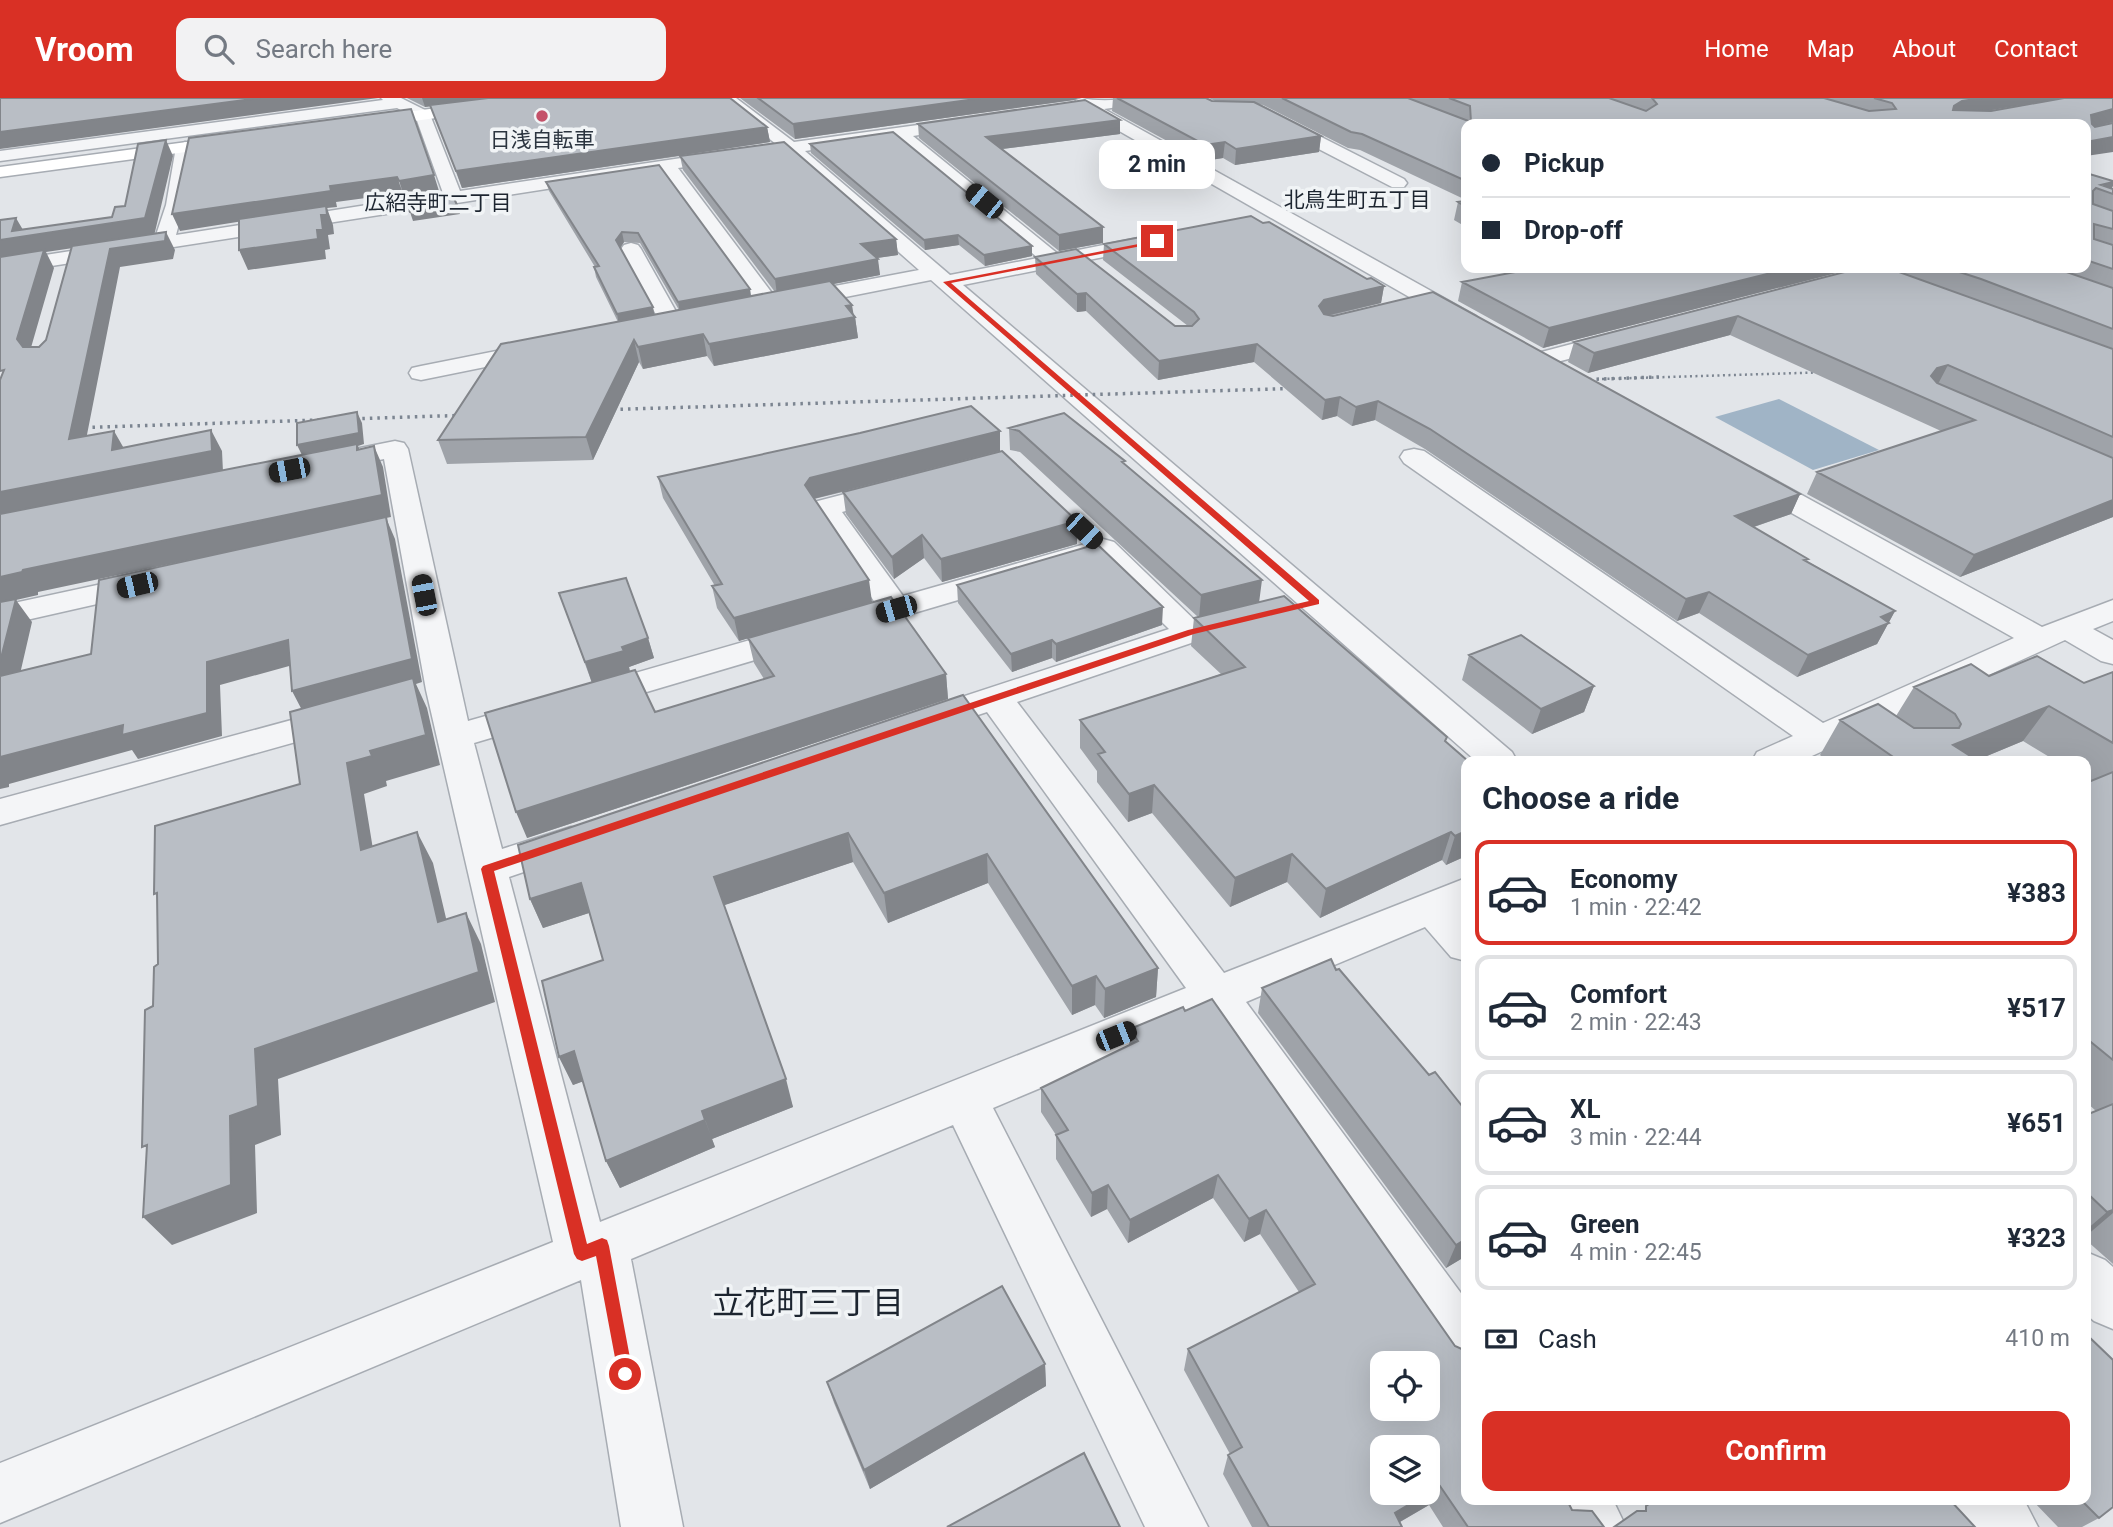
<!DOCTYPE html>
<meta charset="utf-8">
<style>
body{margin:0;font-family:Roboto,"Noto Sans JP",sans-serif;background:#f2f2f3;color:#1f2937;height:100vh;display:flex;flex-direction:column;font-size:26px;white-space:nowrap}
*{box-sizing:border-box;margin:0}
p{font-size:23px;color:#747a83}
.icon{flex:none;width:38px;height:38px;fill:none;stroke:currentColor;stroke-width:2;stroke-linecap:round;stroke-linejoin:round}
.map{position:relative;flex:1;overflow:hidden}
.sheet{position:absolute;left:1461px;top:658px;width:630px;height:749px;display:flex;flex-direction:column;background:#fff;border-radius:14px;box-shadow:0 7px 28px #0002}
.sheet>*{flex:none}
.guide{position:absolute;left:1461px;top:21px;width:630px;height:154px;border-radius:14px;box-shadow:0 7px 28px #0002;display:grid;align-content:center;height:154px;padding:0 21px;background:#fff}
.buttons{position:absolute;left:1370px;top:1253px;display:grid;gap:14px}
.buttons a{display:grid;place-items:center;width:70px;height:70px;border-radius:14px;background:#fff;box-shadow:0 7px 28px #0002;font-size:35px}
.end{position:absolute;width:32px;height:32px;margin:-16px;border:9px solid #d93025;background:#fff;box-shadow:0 0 0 4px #fff}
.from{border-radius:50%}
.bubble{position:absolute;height:49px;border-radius:14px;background:#fff;box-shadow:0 7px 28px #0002;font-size:23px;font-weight:700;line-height:49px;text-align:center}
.car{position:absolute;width:21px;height:42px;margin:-21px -10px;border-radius:9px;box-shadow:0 0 5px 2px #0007;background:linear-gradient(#222 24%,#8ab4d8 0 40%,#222 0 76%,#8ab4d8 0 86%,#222 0)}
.guide b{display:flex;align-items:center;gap:24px;height:66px;font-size:26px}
.guide b+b{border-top:2px solid #e0e1e3}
.guide i{width:18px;height:18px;background:#1f2937}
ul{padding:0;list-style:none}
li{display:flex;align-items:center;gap:21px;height:105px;margin:0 14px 10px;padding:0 7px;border:4px solid #e0e1e3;border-radius:14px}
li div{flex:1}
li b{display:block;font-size:26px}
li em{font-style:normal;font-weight:700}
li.on{border-color:#d93025}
li>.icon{width:63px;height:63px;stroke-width:1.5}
h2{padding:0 21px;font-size:32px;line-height:84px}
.pay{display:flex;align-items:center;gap:18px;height:77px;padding:0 21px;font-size:26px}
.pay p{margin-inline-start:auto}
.primary-button{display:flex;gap:14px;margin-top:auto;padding:14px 21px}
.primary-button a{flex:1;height:80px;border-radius:14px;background:#d93025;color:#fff;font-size:28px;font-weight:700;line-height:80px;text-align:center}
header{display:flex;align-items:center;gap:42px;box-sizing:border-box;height:98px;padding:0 35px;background:#d93025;color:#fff}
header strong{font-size:33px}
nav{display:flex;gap:38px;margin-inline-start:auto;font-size:24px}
.search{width:490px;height:63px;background:#f2f2f3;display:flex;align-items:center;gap:18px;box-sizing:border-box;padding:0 24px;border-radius:14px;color:#747a83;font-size:26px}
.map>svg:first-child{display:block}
</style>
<header>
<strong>Vroom</strong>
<div class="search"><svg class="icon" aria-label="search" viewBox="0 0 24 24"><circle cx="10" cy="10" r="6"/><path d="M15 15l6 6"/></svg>Search here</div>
<nav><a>Home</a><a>Map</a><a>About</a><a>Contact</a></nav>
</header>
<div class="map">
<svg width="2113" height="1429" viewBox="0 0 2113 1429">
<rect width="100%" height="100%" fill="#e2e5e9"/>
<path fill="#a0b4c6" d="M1779,301L1879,352L1813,372L1715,319Z"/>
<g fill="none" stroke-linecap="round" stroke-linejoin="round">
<defs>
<path id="street" d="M381,0H401L429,14L460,93L776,46L718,0H736L794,44L969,20L975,22L977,25L975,28L913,38L1058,156L1154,137L1161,139L1164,143L1161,147L1154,149L963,187L1512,654L1517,663H1476L931,182L790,210L782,208L779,203L782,198L919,172L787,55L678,70L781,207L778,212H762L662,73L0,176V164L155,140L166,107L176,49L185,44L194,49L184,107L176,137L443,95L416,20L397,10L0,63V53L383,2ZM895,40L1038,160L950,177L805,53Z
M1082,0C1101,5 1134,0 1156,0L1148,5L1104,11L1476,218L1479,223L1476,228H1460L1086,14L1043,20L1035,15L1043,10L1075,6L1076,2Z
M1183,0H1203L1215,6L1262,9L1404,81L1407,85L1404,89H1392L1253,17L1212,16Z
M631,145L638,147L641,151L683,226L680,231H664L661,226L621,151L624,147Z
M1621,233L1629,235L1633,240L1629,245L1538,269L1530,267L1526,262L1530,257Z
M542,244L550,246L554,251L550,256L421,282L412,280L409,275L412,270L421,268Z
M395,343L404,345L408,351L468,623L876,506L810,410L814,404L895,383L905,385L909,391L905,397L842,414L903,498L1092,444L1103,441L1114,444L1207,534L1203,541L1017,604L1224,875L1466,780V812L1461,814L1466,819V863L1451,859L1425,829L1246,904L1466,1202V1276L1446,1268L1207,920L993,1010L1208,1429H1145L953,1027L631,1161L683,1429H621L581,1182L0,1425V1365L553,1144L426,592L384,361L325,373L315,371L311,365L315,359ZM1097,461L1169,531L907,617L902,625L907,633L920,636L987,614L1186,890L600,1124L509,779L585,753L591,743L585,733L571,729L502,751L474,645Z
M1414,351L1424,353L1823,625L2014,540L1740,386L1736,380L1740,374L1750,372L1760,374L2042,529L2113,502V523L2093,531L2113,542V566L2101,563L2065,542L1801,663H1752L1757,654L1793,638L1404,365L1400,359L1404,353Z
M148,476L159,478L164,485L159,492L0,528V508Z
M343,608L356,611L361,619L356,627L0,727V701Z
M2086,1154L2105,1162L2113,1169V1231L2094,1223L2086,1216Z
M1546,1402H1613L1626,1429H1558Z
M1952,1402H2024L2038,1429H1966Z"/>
<path id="secondary" d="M512,0H555L547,5L362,30L354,25L362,20Z
M239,37L245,38L247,42L245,46L0,79V69Z"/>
</defs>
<use href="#street" stroke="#a7acb3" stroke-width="3"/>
<use href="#secondary" stroke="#a7acb3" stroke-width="3"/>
<use href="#street" fill="#f4f5f7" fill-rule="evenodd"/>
<use href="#secondary" fill="#fff" fill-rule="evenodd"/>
<path stroke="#7c8591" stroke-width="2.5" stroke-dasharray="2 3.5" stroke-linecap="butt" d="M1602,281L1833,274"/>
<path stroke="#7c8591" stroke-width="3.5" stroke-dasharray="2.5 5" stroke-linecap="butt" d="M1574,282L1659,279
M598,312L1305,290
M70,330L472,317"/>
</g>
<path fill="#9fa3a9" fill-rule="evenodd" d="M407,0H730L767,29L770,44L683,57L896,141L898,157L877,160L880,177L833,186L855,219L858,240L714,268L707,258L643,271L639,264L593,362L447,366L438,342L618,224L596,179L594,169H595L549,93L546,84L750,191L751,198L775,194L683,72L680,58L462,90L431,8L425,9ZM624,144L640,145L679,212L654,217L620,150Z
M740,0H1078L1074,2L795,41Z
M1113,0H1206L1212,3H1215L1209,0H2113V25L2099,28L2113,54L1466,26V102L1360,52L1348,50L1263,7L1258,6L1321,38L1319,54L1235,67L1223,60L1204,63L1112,13ZM2033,5L1991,13H1987Z
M918,26L1120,36L1002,51L1103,129V145L1059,153L919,40Z
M810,46L1032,158L985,168L959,147L925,152L811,55Z
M2086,75L2113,83L2112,90L2113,91V419L1960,479L1807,396L1817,374L1941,333L1730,237L1588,275L1568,264L1574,244L1860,170H2086Z
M1466,103V129L1454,122L1458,104Z
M1104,146L1367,181L1384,188L1381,205L1329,218L1800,396L1791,416L1754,429L1808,461L1807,463L1895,513L1877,546L1797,579L1699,515L1677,523L1425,351L1375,322L1352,328L1337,318L1322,322L1254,264L1158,282L1086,213L1077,214L1036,176L1035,159L1175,228H1188L1103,162Z
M1844,173L1543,250L1458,203L1462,184Z
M1064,315L1125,367L1259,504L1446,644L1466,663V758L1446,767L1442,762L1320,820L1287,784L1230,809L1152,715L1128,724L1097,684V673L1080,650V622L1221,576L1191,548L1194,520L1198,519L1020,354L1010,352L1009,330Z
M1000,333V353L1077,423V446L942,484L924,460L894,481L846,416L843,394L814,401L872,504L946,576L948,601L527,740L592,585L559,495L648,540L654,560L629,569L630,574L655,614L764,581L754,565L748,540L739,543L717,510L712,488H715L663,400L658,379Z
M957,487L1162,527L1056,564L1052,560L1012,574L958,505Z
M1469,557L1594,588L1584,614L1532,636L1462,582Z
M2113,574V1166L2086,1142V1017L2096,1013L2086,1004V685L2089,684L2086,682V663H2056L2023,643L1977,662L1978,663H1827L1820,657L1840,622L1896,618L1914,589L1989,578L2084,585Z
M963,597L1158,870L1156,899L1104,920L1095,907L1072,917L988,785L888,825L853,764L724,807L793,1009L712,1041L715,1049L620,1090L606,1063L583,983L573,987L559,959L603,862L589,815L543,830L530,801Z
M1336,872L1429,977L1466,1013V1158L1446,1170L1258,915L1262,890Z
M1130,931L1455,1248L1572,1412L1604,1429H1443L1429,1407L1400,1424L1402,1429H1252L1223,1376L1228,1357L1230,1356L1184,1272L1188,1251L1299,1194L1260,1136L1244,1144L1213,1100L1128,1145L1107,1111L1091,1119L1056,1061V1037L1041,1014V990L1129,948Z
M1045,1266L1046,1288L870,1391L834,1305L827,1284Z
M2032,1402H2086L2099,1420L2082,1429H2058Z"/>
<path fill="#82858a" d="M260,0H378L0,51V34Z
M422,0H492L425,9Z
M983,0H1078L1074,2L795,41L793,26Z
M1982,0H2064L1956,18L1947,24L1954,8L1962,3Z
M2113,11V24L2086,31L2091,17Z
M1120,22V36L986,53V39Z
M767,29L770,44L462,90L456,73Z
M1321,38L1319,54L1235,67L1236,51Z
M2113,39V54L2086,58V44Z
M166,42L173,58L154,138L46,154L54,170L28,260L17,241L0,161V142L12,133L16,120L26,137L145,120Z
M1225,44L1223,60L1204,63L1205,47Z
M434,77L439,93L404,98L399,83Z
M397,79L403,95L336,104L337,109L327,110L333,127L334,136L328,137L330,151L325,152L326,161L248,172L239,152L317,132L321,117L326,110L180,133L172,116L330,88Z
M2113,84V88L2109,95L2101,87Z
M457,107L460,116L413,123L410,114Z
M1103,129V145L1059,153V137Z
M166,134L175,152L173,161L120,169L82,362L69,341L110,151Z
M622,134L624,144L619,152L616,142Z
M958,137L959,147L925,152L924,142Z
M896,141L898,157L863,162L861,146Z
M1032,148V158L985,168L984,157Z
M878,161L880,177L777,197L775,181Z
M1791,170H1845L1844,173L1543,250L1549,230Z
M1384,188L1381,205L1321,219L1319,208L1324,202Z
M750,191L751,201L680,215L678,204Z
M1086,195V213L1077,214V196Z
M852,207L854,219H855L858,240L714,268L709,246Z
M653,209L655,220L619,227L617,216Z
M1738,218L1730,237L1588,275L1594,255Z
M703,236L707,258L643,271L638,249Z
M634,242L639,264L593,362L586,339Z
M1257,246L1254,264L1158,282L1159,263Z
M1948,267L1937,288L1931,278L1937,270Z
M1340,299L1337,318L1322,322L1325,302Z
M1378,303L1375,322L1352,328L1356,309Z
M357,314L362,325L364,346L358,348L366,367L303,359L297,347Z
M211,332L222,353L223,374L0,418V394L112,352L114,333L126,354Z
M1000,333V353L813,401L805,387L810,380Z
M374,348L383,369L391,419L386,420L395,441L422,584L416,586L427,610L440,667L386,683L387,688L364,696L378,782L361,752L304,616L292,593L386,420L38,494V497L16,502L32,524L14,602L0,583V479Z
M1800,396L1791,416L1727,438L1735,418Z
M2113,402V419L1960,479L1974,457Z
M1077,423V446L942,484L941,461Z
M922,437L924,460L894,481L892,459Z
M869,482L872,504L739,543L734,520Z
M1262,482L1259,505L1199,520L1201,497Z
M1709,494L1699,515L1677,523L1686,501Z
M1163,509L1162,527L1056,564V546Z
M1895,513L1877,546L1797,579L1808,557L1881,519Z
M648,540L654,560L629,569L630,574L592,585L585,564L622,549Z
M288,542L300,565L220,587L222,638L138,661L132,652L9,686V689L0,691V659L207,564Z
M1052,542V560L1012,574L1011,556Z
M946,576L948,601L527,740L516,714Z
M1594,588L1584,614L1532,636L1541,611Z
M2049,608L2023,643L1975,663L1953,647Z
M1154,687L1152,715L1128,724L1129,696Z
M1466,733V758L1446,767L1455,738Z
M417,734L433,765L454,854L438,824Z
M1451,734L1442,762L1320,820L1326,791Z
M848,735L853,764L722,808L714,779Z
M987,756L988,785L888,825L884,795Z
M1292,756L1287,784L1230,809L1235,780Z
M581,785L592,814L543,830L530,801Z
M466,815L481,846L495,904L278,981L281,1037L255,1047L257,1115L172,1147L143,1119L230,1018L255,951Z
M1158,870L1156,899L1104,920L1105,891Z
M1096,878L1095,907L1072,917V888Z
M574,953L587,982L573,987L559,959Z
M786,981L793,1009L712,1041L702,1013Z
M705,1022L715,1049L620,1090L606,1063Z
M1218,1077L1213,1100L1128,1145L1130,1122Z
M1108,1087L1107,1111L1091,1119L1092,1095Z
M1266,1112L1260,1136L1244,1144L1249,1121Z
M2113,1112V1115L2086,1138V1132L2107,1114Z
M1466,1141V1158L1446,1170L1456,1147Z
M1045,1266L1046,1288L870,1391L864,1372Z
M1440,1388L1429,1407L1391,1429L1395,1415Z"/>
<path fill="#b9bec5" stroke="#82858a" stroke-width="2" fill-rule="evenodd" d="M0,0H260L0,34Z
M488,0H730L767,29L456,73L430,7Z
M758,0H983L793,26Z
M1117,0H1206L1212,3L1254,4L1321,38L1236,51L1225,44L1205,47Z
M1282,0H1408L1471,24L1470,8L1449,0H1609L1646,13L1657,6L1652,0H1824L1869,13L1896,11L1892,5L1874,0H1982L1962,3L1954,8L1953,12L1991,13L2064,0H2113V11L2091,17L2092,26L2095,29L2113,25V39L2086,44V26H1466V83L1362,36L1351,34Z
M1085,2L1120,22L986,39L1103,129L1059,137L918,26Z
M411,11L434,77L399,83L397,79L330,88L331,93L172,116L189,40Z
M893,34L1032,148L984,157L958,137L924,142L810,46Z
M166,42L145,120L0,142V122L16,120L12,133L112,119L115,109L125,108L138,46Z
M784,44L896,141L861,146L878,161L775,181L680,58Z
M659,67L750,191L678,204L638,135L622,134L616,142L653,209L617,216L594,169L599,168L546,84Z
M2086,75L2113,83V84L2101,87L2113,91V96L2096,90L2093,93V106L2113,113V131L2094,126V141L2113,147V171L2086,162Z
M453,98L457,107L410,114L407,105Z
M1466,103V109L1458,104Z
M326,108L327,117H321L323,132H317L318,141L239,152V121Z
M1251,118L1263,125L1269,124L1367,181L1371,180L1384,188L1324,202L1319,208L1324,216L1333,218L1433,194L1800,396L1735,418L1808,461L1804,462L1895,513L1881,519L1889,525L1808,557L1709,494L1686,501L1430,331L1378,303L1356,309L1340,299L1325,302L1257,246L1159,263L1086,195L1077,196L1035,159L1076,151L1175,228H1192L1199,221L1194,214L1104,146Z
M166,134L165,143L110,151L69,341L114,333L112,352L211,332L212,353L0,394V282L4,272L0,273V159L44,152L17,241L23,249H39L46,242L72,148Z
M1537,170H1791L1549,230L1462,184Z
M1860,170H1888L2113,251V339L1948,267L1937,270L1931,278L1937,285L2113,360V402L1974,457L1817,374L1975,322L1738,218L1594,255L1574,244Z
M1947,170H2055L2113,190V231L1981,181Z
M830,183L852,207L846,208L855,219L709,246L703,236L638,249L634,242L586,339L438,342L501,246Z
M971,308L1000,333L810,380L805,387L869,482L734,520L712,488L722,486L658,379L860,335Z
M357,314L359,335L297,347V325Z
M1064,315L1125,363L1122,364L1262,482L1201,497L1019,333L1009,330Z
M357,346V352L374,348L382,397L23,472L22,474L0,479V416Z
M1002,353L1077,423L941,461L922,437L892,459L843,394Z
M386,419L412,561L292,593L288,542L207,564V615L122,637L123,627L0,659V578L91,556L99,482Z
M1097,446L1163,509L1056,546L1052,542L1011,556L957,487Z
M626,480L648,540L622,549L624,553L585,564L559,495Z
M1284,498L1447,639L1445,643L1468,663H1466V733L1455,738L1451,734L1326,791L1292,756L1235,780L1154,687L1129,696L1098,656L1105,654L1080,622L1245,569L1194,520Z
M891,499L946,576L516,714L485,615L635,572L655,614L774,578L748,540Z
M16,501L0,564V504Z
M1521,537L1594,588L1541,611L1469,557Z
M2037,558L2084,585L2113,574V645L2049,608L1953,647L1978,663H1899L1840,622L1878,606L1914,630H1959L1961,626L1955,616L1914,589L1971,566L1989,578Z
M413,580L426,637L370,653L372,658L347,665L361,752L417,734L438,824L466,815L479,874L255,951L258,1008L230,1018L231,1087L143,1119L147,1047L142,1049L145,912L153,908L154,869L158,866L157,795L154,796L155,728L300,686L290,614Z
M963,597L1158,870L1105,891L1096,878L1072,888L987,756L884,795L848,735L714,779L786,981L702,1013L705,1022L606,1063L574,953L559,959L542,883L603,862L581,785L530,801L518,747Z
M2113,674V962L2086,940V685Z
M1331,861L1336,872L1339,871L1429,977L1435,974L1466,1013V1141L1456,1147L1262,890Z
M1212,901L1455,1248L1466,1253V1402H1567L1572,1412L1592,1413L1604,1429H1468L1440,1388L1395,1415L1402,1429H1269L1228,1357L1242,1349L1188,1251L1315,1186L1266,1112L1249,1121L1218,1077L1130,1122L1108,1087L1092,1095L1056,1037L1068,1032L1041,990L1138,943L1130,931L1183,909L1185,913ZM1382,1265H1428V1311H1382ZM1382,1349H1428V1395H1382Z
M2113,1006V1112L2107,1114L2086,1094V1017Z
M1002,1188L1045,1266L864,1372L827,1284Z
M2086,1236L2113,1262V1409L2099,1420L2081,1402H2086Z
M1084,1355L1120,1429H947Z
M1655,1402H1950L1975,1429H1614L1637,1413H1646V1408Z"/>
<path fill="#d93025" d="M1159,142L1157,145L951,185L1319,502V506L1194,536L494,773L587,1146L602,1140L607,1142L609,1148L633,1276L630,1281L625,1284L619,1281L596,1158L582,1163L577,1161L574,1156L481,771L483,768L1188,532L1309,503L943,184Z"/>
<circle fill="#c45169" stroke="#f1f4f6" stroke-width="2.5" cx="542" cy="18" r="7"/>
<g text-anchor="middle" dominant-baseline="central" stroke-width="7" stroke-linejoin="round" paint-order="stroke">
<g font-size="21" fill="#2b343f" stroke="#f1f4f6">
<text x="542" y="42">日浅自転車</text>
</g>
<g font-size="21" fill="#1d2530" stroke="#f1f4f6">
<text x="1357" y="102">北鳥生町五丁目</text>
<text x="438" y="105">広紹寺町二丁目</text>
</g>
<g font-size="32" fill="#1d2530" stroke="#f1f4f6">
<text x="808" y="1205">立花町三丁目</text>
</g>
</g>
</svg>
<div class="buttons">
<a><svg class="icon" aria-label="locate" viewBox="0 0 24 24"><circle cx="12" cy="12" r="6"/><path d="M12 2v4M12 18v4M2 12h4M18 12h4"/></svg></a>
<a><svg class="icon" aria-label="layers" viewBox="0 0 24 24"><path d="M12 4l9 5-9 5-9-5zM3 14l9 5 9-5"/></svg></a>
</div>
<i class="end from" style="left:625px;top:1276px"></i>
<i class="end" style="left:1157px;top:143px"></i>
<div class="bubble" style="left:1099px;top:42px;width:116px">2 min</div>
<i class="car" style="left:984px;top:103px;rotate:309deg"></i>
<i class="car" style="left:289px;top:372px;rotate:259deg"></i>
<i class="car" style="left:1084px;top:433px;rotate:133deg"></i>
<i class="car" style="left:137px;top:487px;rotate:257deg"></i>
<i class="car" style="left:424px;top:497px;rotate:349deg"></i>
<i class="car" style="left:896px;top:511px;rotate:254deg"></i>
<i class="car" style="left:1116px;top:938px;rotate:68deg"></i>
<div class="guide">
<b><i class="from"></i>Pickup</b>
<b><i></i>Drop-off</b>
</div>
<section class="sheet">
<h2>Choose a ride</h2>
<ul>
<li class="on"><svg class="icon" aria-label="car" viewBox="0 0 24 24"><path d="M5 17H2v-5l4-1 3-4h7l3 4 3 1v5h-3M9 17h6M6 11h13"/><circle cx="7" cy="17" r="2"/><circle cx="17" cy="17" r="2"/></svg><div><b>Economy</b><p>1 min · 22:42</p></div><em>¥383</em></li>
<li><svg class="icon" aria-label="car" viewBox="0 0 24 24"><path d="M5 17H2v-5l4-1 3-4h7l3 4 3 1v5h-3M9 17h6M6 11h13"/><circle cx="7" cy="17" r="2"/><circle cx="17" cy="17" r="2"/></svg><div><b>Comfort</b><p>2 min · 22:43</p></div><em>¥517</em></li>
<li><svg class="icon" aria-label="car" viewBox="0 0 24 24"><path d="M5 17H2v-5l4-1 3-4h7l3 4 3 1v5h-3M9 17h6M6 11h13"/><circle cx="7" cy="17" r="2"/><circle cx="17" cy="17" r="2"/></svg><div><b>XL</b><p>3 min · 22:44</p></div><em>¥651</em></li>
<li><svg class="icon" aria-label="car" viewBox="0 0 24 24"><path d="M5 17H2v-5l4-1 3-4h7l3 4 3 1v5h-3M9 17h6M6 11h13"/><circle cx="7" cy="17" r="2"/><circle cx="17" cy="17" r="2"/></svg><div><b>Green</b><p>4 min · 22:45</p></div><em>¥323</em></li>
</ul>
<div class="pay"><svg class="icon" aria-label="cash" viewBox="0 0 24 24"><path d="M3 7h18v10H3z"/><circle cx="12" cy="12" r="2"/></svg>Cash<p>410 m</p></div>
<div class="primary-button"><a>Confirm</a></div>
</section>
</div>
